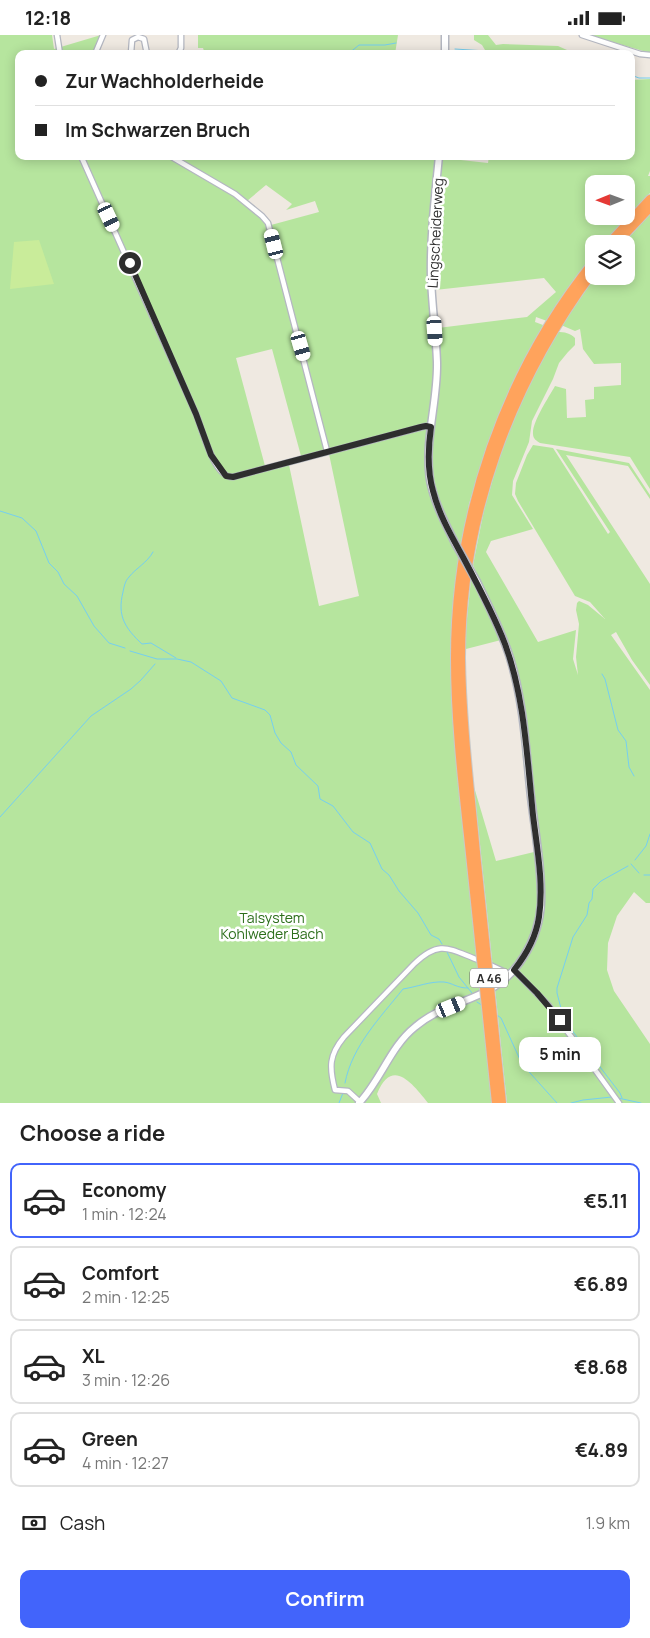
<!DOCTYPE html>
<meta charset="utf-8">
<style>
body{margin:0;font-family:Manrope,sans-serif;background:#f2f2f2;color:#222;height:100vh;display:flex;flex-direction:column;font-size:19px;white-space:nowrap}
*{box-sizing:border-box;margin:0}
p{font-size:16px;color:#767676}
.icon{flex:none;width:28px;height:28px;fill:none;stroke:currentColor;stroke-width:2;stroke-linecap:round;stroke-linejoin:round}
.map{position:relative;height:1068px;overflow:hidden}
.drawer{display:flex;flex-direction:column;background:#fff;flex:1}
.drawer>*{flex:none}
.hud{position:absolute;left:15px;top:15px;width:620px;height:110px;border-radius:10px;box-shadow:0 2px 12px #0003;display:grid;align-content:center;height:110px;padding:0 20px;background:#fff}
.needle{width:32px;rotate:269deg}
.controls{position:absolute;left:585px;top:140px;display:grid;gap:10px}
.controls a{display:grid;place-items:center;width:50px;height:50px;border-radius:10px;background:#fff;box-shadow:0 2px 12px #0003;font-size:25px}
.end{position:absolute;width:22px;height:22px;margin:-11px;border:6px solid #2e2e2e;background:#fff;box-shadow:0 0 0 2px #fff}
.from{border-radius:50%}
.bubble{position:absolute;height:35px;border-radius:10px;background:#fff;box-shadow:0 2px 12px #0003;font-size:16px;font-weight:700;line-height:35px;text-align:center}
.car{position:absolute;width:15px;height:30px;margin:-15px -8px;border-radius:6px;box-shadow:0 0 4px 1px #0007;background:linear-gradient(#fff 24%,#345 0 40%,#fff 0 76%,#345 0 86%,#fff 0)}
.hud b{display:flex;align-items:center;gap:18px;height:48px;font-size:19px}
.hud b+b{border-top:1px solid #e0e0e0}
.hud i{width:12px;height:12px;background:#222}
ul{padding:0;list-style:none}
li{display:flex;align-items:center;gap:15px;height:75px;margin:0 10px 8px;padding:0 10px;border:2px solid #e0e0e0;border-radius:10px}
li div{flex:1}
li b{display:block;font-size:19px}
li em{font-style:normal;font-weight:700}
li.current{border-color:#4264fb}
li>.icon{width:45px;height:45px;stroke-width:1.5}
h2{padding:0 20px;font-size:22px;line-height:60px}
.pay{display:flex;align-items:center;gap:12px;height:55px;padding:0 20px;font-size:19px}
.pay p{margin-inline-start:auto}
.button{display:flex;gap:10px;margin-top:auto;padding:10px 20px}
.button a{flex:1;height:58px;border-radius:10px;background:#4264fb;color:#fff;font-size:20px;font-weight:700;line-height:58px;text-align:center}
.status{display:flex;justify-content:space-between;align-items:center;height:35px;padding:0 25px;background:#fff;direction:ltr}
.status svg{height:14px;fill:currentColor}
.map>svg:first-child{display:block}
</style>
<div class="status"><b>12:18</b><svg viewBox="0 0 49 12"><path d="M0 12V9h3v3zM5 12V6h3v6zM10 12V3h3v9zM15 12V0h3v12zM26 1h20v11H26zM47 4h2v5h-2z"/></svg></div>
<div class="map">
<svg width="650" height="1068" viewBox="0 0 650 1068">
<rect width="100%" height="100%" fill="#efe9e1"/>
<path fill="#b6e59e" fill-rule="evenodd" d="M0,0H52L54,14L101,0L93,19H19V121H443V123L488,128L489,121H631V45L650,44V136L648,141H650V158L603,209H594V221L560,266L547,286L536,282L535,287L543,290L526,323L503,375L481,431L469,469L462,511L456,502L455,515L459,524L453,569L451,614L456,720L493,1068H428C412,1048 392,1022 377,1059L381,1068H0ZM594,149H626V181H594ZM266,150L292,169L286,175L315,166L319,177L271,190L265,180L247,166ZM544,243L556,257L527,282L438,293L435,255ZM272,314L301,421L265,431L236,323ZM329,419L359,561L319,571L289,430Z
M198,0H398L395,19H205L203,13H198Z
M474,0H488L496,10L503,9L558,11L576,19H536L531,17L485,15L482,10L474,5Z
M588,0H650V18Z
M650,179V454L630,422L540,408C537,406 533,404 533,399C532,387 549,362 555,351L566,354L567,383L586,382L585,365L594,364V352L621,350V328L594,329L583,314L580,294L575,296L561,290L596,241H626V209H623Z
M557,297C565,297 570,298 575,303V310L568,317L559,328L553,344L532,386L529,407L513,446L512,460L533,494L491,506L486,517L538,607L576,595L573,624L578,640L576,622L579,589L576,575L577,568L579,566L588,570L605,584L590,567L575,561L518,466L515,459L516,448L527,420L533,410L553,413L608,499L610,497L556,414L629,428L650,460V464L628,431L566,420L650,549V650L632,625L616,597L611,600L650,655V868H646L634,857L617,881L608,908L607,935L614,956L650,1009V1068H507L474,752L496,826L534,817L522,715L528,714L512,622L498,583L473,530L484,475L498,426L514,382L533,340Z
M471,544L493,586L501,605L466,614V593Z"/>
<path fill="#c9ec9a" d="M39,205L54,249L10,254L14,207Z"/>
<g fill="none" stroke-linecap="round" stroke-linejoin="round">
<path stroke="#75cff0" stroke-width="1" d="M455,14L532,19
M348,19L359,10H385L396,8
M631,40L639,43H650
M0,476L22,483L36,496L49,528L58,537L64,549L77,561L94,591L109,608L125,613
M153,517C147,528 136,533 129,542C125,546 124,552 123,557C117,581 125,593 142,609L151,608L176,623
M130,616L157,624H177L191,627L221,646L232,663L265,675L270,680L275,698L281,708L291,717L296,730L318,751L320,764L333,771L353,797L370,808L382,834L389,840L399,856L418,878L431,900L439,904L442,909
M602,639L605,644L618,695L626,706L629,732L634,741
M0,782L91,681L131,654L141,645L155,629
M635,825L646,811L650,799
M631,829L639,838
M644,840H650
M447,917L459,942L472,958
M477,967L483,971
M497,980L501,983L522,1029L557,1068
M345,1048C352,1011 380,983 403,954C416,952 431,946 444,947C453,948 456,953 468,953
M618,1063L641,1068
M622,1063L620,1058L564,985L557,958V953L573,902L587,880L589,868L592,864L593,854L601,846L628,831
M339,1068L343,1058
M571,1068L583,1065L612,1062"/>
<defs>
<path id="street" d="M57,0L60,19
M582,0L640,19L650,20
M131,18L132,5L138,2L144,4L147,19
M95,19L103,0
M178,19L181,13V0
M81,121L196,379C202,393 214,444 233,442L426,391L431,392
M170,121L235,159L262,181L268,188L327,416
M488,929L505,937
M514,935L549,971L619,1068
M360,1067L348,1056L335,1055C329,1032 329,1020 344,1002L414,929C441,903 450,915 481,926"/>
<path id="secondary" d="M445,19V0
M439,121C435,162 430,202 431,243C432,271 436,299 437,327C438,366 424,405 430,445C434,467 445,488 455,508
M359,1068C381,1045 390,1012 415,992C451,961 495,969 524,921C534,905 540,887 541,868C542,833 535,797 531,762C526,716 524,668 510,623C502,597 489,572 477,547"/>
<path id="highway" d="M608,209L650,164
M616,209L650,173
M476,818C470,753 462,688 461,623C461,482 511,348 594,236
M470,819C463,754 455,688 455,623C455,481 504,337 594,226"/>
</defs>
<use href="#street" stroke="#b4b7c1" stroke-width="7"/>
<use href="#secondary" stroke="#b4b7c1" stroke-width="9"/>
<use href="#highway" stroke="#c9c9c9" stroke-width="10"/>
<use href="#street" stroke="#fff" stroke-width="4.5"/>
<use href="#secondary" stroke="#fff" stroke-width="6"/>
<use href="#highway" stroke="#ffa35c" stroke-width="8"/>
<defs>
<path id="secondary-bridge" d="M455,508L477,547"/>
<path id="highway-bridge" d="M476,818L502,1068
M470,819L496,1068"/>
</defs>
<use href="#secondary-bridge" stroke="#b4b7c1" stroke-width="9" stroke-linecap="butt"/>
<use href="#highway-bridge" stroke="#c9c9c9" stroke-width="10" stroke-linecap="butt"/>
<use href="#secondary-bridge" stroke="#fff" stroke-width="6"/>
<use href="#highway-bridge" stroke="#ffa35c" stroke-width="8"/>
</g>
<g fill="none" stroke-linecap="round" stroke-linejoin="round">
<path stroke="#2e2e2e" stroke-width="6" d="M130,228L196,379L211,420L226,441L233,442L421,392L426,391L431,392C428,413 427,435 433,456C439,480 452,502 464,524C479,552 494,580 505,609C525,663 527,724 533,780C537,813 544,849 539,882C536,902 526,920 514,935L537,958L560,985"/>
</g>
<g text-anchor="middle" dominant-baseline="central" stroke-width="5" stroke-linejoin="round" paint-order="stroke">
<rect fill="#fff" stroke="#6d6d6d" stroke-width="1" x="470" y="933.5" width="38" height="19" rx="4"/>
<g font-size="12" font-weight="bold" fill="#2e2e2e">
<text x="489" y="943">A 46</text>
</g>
<g font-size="14" fill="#2e2e2e" stroke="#fff">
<text transform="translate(435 198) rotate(-87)">Lingscheiderweg</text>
</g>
<g font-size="14" fill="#2c6e1b" stroke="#fff">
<text x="272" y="882">Talsystem<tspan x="272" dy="16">Kohlweder Bach</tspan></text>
</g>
</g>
</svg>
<div class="controls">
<a><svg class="needle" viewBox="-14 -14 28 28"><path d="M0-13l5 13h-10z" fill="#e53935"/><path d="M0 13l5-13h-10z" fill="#767676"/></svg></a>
<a><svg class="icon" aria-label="layers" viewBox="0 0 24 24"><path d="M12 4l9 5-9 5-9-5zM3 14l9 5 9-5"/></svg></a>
</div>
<i class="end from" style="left:130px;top:228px"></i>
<i class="end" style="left:560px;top:985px"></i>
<div class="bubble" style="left:519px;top:1002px;width:82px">5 min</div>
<i class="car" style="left:109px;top:182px;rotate:155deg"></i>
<i class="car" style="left:274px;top:209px;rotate:346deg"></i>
<i class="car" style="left:435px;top:296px;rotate:176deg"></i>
<i class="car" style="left:301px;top:311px;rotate:164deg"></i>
<i class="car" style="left:451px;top:972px;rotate:68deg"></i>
<div class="hud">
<b><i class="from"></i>Zur Wachholderheide</b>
<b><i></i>Im Schwarzen Bruch</b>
</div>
</div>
<section class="drawer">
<h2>Choose a ride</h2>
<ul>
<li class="current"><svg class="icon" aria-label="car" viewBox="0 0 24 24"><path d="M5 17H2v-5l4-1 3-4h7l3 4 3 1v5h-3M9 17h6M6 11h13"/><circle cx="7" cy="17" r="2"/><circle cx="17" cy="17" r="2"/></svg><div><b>Economy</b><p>1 min · 12:24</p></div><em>€5.11</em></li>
<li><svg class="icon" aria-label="car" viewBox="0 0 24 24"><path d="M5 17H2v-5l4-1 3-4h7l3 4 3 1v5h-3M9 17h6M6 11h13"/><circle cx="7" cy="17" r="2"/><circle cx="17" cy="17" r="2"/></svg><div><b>Comfort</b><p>2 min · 12:25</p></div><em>€6.89</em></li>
<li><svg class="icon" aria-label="car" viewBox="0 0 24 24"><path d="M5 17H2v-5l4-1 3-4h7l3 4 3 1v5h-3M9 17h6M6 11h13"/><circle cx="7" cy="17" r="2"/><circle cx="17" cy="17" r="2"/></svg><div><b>XL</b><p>3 min · 12:26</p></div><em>€8.68</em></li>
<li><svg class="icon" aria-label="car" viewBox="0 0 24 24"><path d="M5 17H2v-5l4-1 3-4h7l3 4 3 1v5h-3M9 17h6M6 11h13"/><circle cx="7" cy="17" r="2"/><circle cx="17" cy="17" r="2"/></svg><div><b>Green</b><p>4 min · 12:27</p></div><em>€4.89</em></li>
</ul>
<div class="pay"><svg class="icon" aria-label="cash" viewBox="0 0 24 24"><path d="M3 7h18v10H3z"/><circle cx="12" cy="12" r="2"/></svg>Cash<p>1.9 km</p></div>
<div class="button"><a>Confirm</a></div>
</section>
